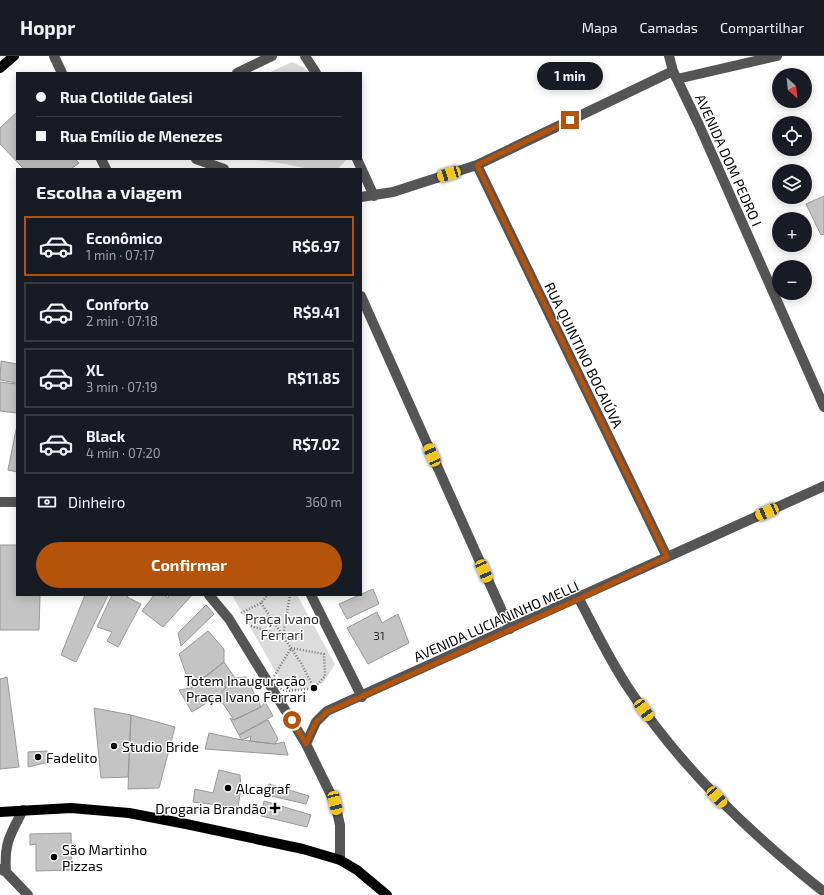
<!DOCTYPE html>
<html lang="pt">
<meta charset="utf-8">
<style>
body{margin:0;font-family:"Exo 2",sans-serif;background:#20242c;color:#f1f3f6;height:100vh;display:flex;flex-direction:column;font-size:15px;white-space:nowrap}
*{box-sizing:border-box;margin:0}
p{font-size:13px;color:#9ea1a6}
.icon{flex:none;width:22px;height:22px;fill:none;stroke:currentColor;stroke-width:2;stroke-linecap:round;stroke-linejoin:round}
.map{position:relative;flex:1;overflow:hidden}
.side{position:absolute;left:16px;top:112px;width:346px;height:428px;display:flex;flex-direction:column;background:#171b24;border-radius:0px;box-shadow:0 2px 10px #0003}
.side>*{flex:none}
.top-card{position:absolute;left:16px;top:16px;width:346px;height:88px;border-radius:0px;box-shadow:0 2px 10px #0003;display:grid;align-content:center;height:88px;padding:0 20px;background:#171b24}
.needle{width:26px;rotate:153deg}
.controls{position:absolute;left:772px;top:12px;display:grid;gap:8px}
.controls a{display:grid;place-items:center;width:40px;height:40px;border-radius:50%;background:#171b24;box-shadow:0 2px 10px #0003;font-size:20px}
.end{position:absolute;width:18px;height:18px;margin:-9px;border:5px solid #b45309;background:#fff;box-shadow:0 0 0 2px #fff}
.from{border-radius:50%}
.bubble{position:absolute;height:28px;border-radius:14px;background:#171b24;box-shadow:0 2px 10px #0003;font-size:13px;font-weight:700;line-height:28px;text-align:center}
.car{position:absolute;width:12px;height:24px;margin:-12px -6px;border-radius:5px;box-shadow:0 0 3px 1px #0007;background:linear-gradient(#f5c518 24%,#345 0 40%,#f5c518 0 76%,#345 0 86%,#f5c518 0)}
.top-card b{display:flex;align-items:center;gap:14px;height:38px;font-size:15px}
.top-card b+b{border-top:1px solid #363941}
.top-card i{width:10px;height:10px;background:#f1f3f6}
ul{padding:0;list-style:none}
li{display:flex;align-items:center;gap:12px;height:60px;margin:0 8px 6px;padding:0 12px;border:2px solid #363941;border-radius:0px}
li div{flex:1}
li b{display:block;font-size:15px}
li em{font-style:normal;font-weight:700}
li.active{border-color:#b45309}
li>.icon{width:36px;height:36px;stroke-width:1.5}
h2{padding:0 20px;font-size:18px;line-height:48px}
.pay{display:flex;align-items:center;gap:10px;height:44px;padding:0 20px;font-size:15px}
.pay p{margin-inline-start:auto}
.button{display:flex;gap:8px;margin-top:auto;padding:8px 20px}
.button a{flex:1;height:46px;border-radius:24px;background:#b45309;color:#fff;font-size:16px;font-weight:700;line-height:46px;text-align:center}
header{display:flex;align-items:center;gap:24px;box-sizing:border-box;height:56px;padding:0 20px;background:#171b24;border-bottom:1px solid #363941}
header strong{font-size:19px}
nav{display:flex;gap:22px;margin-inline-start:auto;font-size:14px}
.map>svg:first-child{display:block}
</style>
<header>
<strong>Hoppr</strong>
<nav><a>Mapa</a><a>Camadas</a><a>Compartilhar</a></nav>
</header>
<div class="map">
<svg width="824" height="839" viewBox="0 0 824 839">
<rect width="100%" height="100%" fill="#fff"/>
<path fill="#dcdcdc" d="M292,6L303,11L309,17H268Z
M248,103H347L338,113H308L286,108Z
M232,539H297L335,608L323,627L309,632L289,636L282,627Z"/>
<path fill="#c4c4c4" stroke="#999" d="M17,56V103H75L79,107L71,113H24L0,88V72Z
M824,140V178L821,179L806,148Z
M1,305L17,308V327L0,324Z
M0,326L17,328V357L0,355Z
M17,369V416L8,414Z
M0,489H17V539H40L39,574H0Z
M373,533L379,548L347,563L339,548Z
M85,539H108L76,606L61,599Z
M112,539H128L127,541L141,548L118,591L107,585L112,576L97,571Z
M154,539H165L168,542L169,539H192L163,571L142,555Z
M206,549L214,558L181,590L178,577Z
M377,556L382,567L398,558L409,587L368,608L347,572Z
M208,575L224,593V606L191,632L179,598Z
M224,606L235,622L224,627L226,632L218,640L192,656L179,634L191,632Z
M7,621L19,711L0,713V623Z
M246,621L261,651L234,664L218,640L226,632L224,627L235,622Z
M265,646L273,660L239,679L230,662L234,664L261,651Z
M94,652L131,659L128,721L101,722Z
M131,659L175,671L159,732L128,733Z
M268,664L278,683L275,688L250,685L251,680L242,684L239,679Z
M209,677L242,684L275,688L284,686L288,699L205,693Z
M47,695L49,706L28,711V696Z
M219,714L240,719L241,732L238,751L193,746L195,733L213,737Z
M269,728L309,740L306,748L267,739Z
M264,745L311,759L307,771L261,760Z
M71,777L72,814L36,815V788L30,789V778Z"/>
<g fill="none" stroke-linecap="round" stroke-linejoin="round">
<path stroke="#777" stroke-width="2.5" stroke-dasharray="1 2" stroke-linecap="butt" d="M261,547L301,607L314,632
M241,557L261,547L268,539
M251,570L283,580L290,539
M291,592L324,598L325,620L314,632L300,634L286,635L270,627Z"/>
<path stroke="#555" stroke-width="10" d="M54,0L62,17
M305,0L316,17
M669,0L673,15L699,69L824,351
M237,17L272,0
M677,23L777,0
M101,103L106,113
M196,103L224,113
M357,103L374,140
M477,109L667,501
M361,141L393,136L477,109L673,15
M361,240L510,573
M0,446H17
M209,539L229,563L306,688
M311,539L362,641
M579,543C595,573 610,605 629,633C681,712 750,777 824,836
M340,804V769L335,747L306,688L316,666L327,655L824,430
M0,813L6,816L28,839
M6,816C4,787 10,779 23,754"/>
<path stroke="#000" stroke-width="10" d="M0,12L14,0
M0,756L71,752L129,757L186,768L303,793L340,804L357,814L387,839"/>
</g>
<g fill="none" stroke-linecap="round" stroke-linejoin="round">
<path stroke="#b45309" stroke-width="5" d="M292,664L306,688L316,666L327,656L579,543L667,501L477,109L570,64"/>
</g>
<g fill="#000" stroke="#fff" stroke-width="1.5">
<circle cx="314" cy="632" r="4"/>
<circle cx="114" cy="690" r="4"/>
<circle cx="38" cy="701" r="4"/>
<circle cx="228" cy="732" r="4"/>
<path d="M273 746h4v4h4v4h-4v4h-4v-4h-4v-4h4z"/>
<circle cx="54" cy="801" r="4"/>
</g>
<g text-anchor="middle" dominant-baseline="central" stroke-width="3" stroke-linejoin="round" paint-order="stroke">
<g font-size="12" fill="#313131">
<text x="379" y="579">31</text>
</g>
<g font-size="14" fill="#000" stroke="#fff">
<text transform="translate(729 104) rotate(66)">AVENIDA DOM PEDRO I</text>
<text transform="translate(584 299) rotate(64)">RUA QUINTINO BOCAIÚVA</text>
<text transform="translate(496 565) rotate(-24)">AVENIDA LUCIANINHO MELLI</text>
</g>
<g font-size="14" fill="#333" stroke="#fff">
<text x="282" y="562">Praça Ivano<tspan x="282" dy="16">Ferrari</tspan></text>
</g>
<g font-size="14" fill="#000" stroke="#fff" text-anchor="start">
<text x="306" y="624" text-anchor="end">Totem Inauguração<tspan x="306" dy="16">Praça Ivano Ferrari</tspan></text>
<text x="122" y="690">Studio Bride</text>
<text x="46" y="701">Fadelito</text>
<text x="236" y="732">Alcagraf</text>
<text x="267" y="752" text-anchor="end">Drogaria Brandão</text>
<text x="62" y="793">São Martinho<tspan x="62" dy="16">Pizzas</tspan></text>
</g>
</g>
</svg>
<div class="controls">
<a><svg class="needle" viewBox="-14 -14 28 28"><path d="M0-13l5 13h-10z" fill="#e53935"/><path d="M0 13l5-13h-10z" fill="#9ea1a6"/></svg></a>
<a><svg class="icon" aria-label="locate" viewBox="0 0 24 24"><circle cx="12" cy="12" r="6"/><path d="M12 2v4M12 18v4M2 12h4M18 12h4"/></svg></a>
<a><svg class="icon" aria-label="layers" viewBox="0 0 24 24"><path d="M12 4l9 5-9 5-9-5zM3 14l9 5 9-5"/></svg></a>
<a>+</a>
<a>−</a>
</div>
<i class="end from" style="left:292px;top:664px"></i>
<i class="end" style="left:570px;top:64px"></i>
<div class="bubble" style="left:537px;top:6px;width:66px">1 min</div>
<i class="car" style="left:449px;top:118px;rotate:253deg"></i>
<i class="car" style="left:432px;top:399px;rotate:336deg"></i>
<i class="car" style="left:767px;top:456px;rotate:246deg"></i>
<i class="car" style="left:484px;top:515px;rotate:156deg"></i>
<i class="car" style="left:644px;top:654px;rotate:144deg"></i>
<i class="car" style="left:717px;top:741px;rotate:138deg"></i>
<i class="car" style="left:335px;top:747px;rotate:167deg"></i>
<div class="top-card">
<b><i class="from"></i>Rua Clotilde Galesi</b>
<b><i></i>Rua Emílio de Menezes</b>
</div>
<section class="side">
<h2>Escolha a viagem</h2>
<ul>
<li class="active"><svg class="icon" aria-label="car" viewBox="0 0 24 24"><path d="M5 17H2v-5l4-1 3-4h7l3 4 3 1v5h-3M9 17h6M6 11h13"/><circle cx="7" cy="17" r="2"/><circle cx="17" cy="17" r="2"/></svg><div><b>Econômico</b><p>1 min · 07:17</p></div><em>R$6.97</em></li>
<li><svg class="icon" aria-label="car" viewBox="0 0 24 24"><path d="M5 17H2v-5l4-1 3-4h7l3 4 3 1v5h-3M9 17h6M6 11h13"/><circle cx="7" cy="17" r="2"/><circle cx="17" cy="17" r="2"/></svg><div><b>Conforto</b><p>2 min · 07:18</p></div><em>R$9.41</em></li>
<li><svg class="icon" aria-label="car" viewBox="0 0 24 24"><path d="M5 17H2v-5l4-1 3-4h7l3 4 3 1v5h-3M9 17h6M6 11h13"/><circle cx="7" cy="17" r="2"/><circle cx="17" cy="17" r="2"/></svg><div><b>XL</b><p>3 min · 07:19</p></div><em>R$11.85</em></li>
<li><svg class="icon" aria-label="car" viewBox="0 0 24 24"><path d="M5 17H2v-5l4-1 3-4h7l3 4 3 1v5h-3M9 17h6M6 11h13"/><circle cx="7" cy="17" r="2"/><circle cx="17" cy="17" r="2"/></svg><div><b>Black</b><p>4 min · 07:20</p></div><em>R$7.02</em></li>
</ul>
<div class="pay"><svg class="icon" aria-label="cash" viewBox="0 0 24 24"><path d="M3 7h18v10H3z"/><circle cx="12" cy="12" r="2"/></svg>Dinheiro<p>360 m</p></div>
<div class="button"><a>Confirmar</a></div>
</section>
</div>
